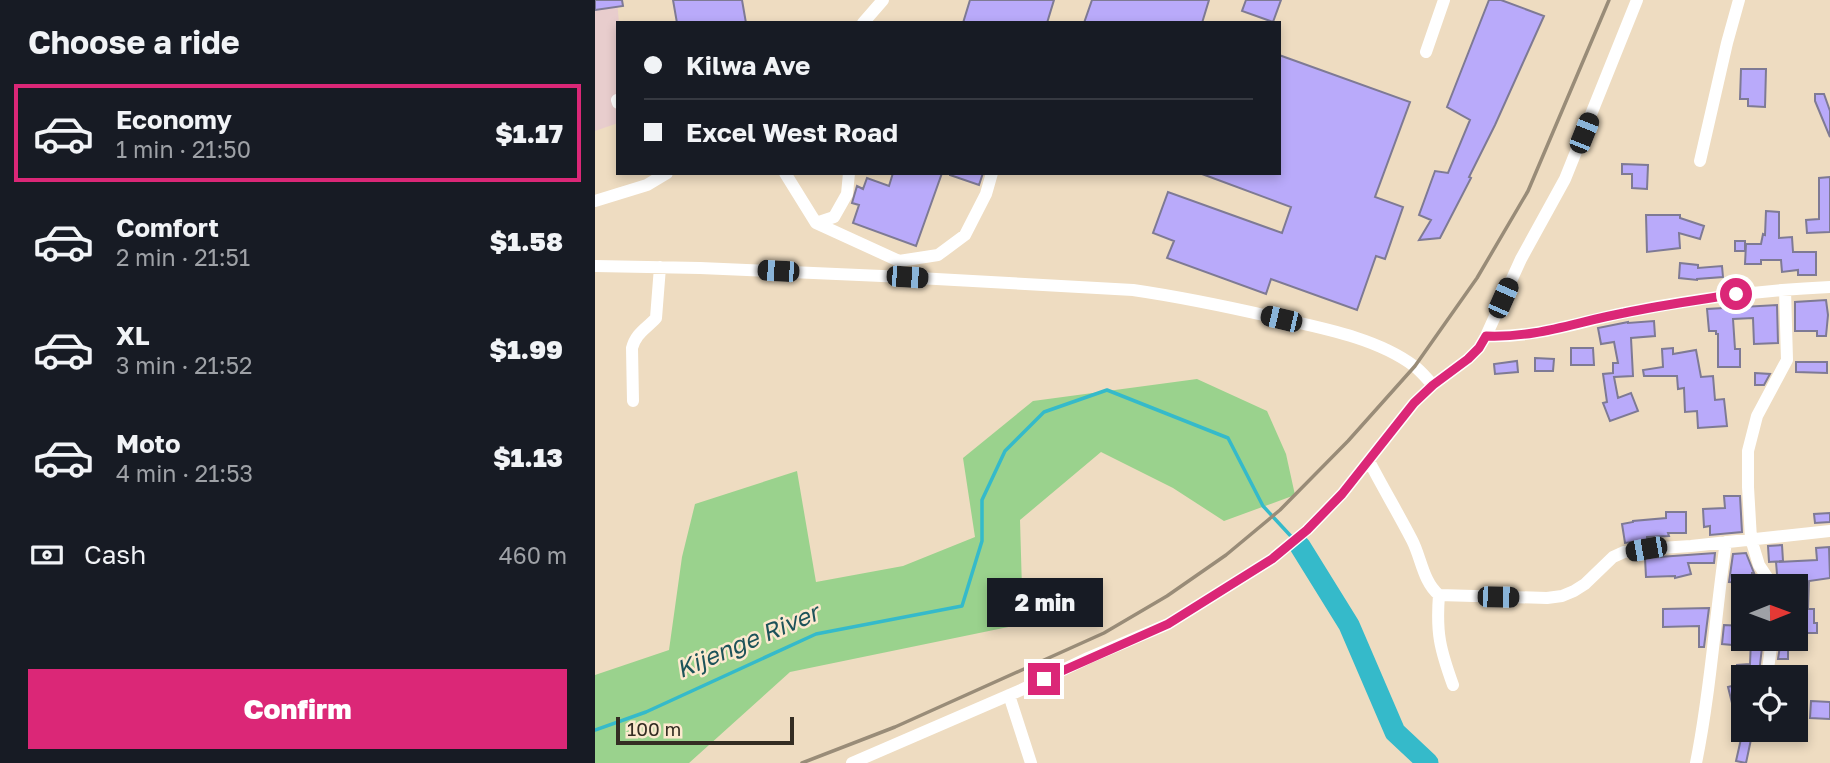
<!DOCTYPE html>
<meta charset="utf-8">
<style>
body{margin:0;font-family:"Golos Text",sans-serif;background:#20242c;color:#f1f3f6;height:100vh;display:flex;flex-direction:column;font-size:26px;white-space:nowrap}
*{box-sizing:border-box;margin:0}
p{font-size:23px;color:#9ea1a6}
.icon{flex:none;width:38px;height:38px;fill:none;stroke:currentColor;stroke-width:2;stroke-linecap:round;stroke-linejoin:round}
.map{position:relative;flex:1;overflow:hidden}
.drawer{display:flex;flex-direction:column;background:#171b24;width:595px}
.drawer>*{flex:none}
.top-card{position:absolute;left:21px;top:21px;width:665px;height:154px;border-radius:0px;box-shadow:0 4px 10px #0003;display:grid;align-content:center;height:154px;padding:0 28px;background:#171b24}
.needle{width:46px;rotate:89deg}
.fabs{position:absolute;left:1136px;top:574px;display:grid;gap:14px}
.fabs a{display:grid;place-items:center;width:77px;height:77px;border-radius:0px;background:#171b24;box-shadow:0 4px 10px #0003;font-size:35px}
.scale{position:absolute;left:21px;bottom:18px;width:178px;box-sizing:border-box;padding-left:7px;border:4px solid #342d23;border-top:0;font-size:19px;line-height:24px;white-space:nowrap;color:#342d23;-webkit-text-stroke:5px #fbe9ce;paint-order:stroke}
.end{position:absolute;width:32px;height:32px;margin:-16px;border:9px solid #db2777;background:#fff;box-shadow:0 0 0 4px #fff}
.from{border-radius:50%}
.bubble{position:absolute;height:49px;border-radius:0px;background:#171b24;box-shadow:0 4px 10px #0003;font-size:23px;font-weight:800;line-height:49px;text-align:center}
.car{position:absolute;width:21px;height:42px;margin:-21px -10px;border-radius:9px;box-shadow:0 0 5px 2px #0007;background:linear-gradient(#222 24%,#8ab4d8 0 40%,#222 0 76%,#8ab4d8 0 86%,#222 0)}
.top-card b{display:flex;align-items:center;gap:24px;height:66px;font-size:26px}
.top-card b+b{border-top:2px solid #363941}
.top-card i{width:18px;height:18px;background:#f1f3f6}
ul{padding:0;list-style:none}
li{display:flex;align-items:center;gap:21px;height:98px;margin:0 14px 10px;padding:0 14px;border:4px solid transparent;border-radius:0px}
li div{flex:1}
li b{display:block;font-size:26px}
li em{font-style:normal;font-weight:800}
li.on{border-color:#db2777}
li>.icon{width:63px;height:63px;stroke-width:1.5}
h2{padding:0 28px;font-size:32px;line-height:84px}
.pay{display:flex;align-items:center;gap:18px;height:77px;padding:0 28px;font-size:26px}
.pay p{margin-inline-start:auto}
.action{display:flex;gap:14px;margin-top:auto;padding:14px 28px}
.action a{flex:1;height:80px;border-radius:0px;background:#db2777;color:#fff;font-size:28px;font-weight:800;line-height:80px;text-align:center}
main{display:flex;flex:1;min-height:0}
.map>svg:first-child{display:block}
</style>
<main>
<section class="drawer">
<h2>Choose a ride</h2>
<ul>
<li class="on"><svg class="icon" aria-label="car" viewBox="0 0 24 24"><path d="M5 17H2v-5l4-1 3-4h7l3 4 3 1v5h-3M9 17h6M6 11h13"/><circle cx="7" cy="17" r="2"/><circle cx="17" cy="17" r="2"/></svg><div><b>Economy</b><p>1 min · 21:50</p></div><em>$1.17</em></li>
<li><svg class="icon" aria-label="car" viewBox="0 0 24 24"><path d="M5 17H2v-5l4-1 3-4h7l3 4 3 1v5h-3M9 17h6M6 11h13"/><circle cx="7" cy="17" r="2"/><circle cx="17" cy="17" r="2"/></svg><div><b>Comfort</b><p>2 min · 21:51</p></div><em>$1.58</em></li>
<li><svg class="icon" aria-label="car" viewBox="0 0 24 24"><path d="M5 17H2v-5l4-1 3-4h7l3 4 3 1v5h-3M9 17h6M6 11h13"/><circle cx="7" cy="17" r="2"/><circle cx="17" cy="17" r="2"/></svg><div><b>XL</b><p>3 min · 21:52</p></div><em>$1.99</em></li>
<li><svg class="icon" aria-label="car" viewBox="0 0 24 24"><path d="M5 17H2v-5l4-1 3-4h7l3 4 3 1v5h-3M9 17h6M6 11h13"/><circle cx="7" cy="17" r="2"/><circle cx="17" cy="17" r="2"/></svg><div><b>Moto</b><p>4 min · 21:53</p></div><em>$1.13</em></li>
</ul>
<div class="pay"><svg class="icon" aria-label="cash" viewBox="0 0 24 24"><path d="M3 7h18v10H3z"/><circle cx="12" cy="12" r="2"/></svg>Cash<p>460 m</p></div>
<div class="action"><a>Confirm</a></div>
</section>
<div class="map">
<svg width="1235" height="763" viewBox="0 0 1235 763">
<rect width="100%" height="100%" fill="#eedcc1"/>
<path fill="#e8cdcd" d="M0,0H22L24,23H23V123L0,131Z"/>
<path fill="#9ad28d" d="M602,379L672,411L691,454L700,495L629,521L578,488L506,452L425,520L428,624L195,672L94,763H0V675L74,650L87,557L100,504L202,471L221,582L308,566L380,537L368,458L438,401Z"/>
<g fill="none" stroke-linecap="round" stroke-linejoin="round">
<path stroke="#35baca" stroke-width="3.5" d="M0,730L51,712L221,634L367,606L387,541V500L410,451L449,412L512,390L633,438L668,506L705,546"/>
<path stroke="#35baca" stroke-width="21" d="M705,546L754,625L800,732L833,763"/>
</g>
<path fill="#b9aafa" stroke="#7e7a94" stroke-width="2" d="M0,0H27L28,6L0,10Z
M78,0H147L151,23H82Z
M375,0H459L452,23H368Z
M497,0H614L607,23H489Z
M651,0H686L678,22L647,11Z
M894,0H906L949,16L900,125L874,177L876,178L845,238L824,240L836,220L824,215L840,171L853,173L875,120L852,107Z
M684,55L815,102L780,197L808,207L790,259L781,256L762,310L676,279L671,294L572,258L579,241L558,233L573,192L687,233L696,207L607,174L684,173Z
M1146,69H1171L1170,107L1153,106V99H1145Z
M1220,94H1229L1235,111V137L1220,101Z
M1027,164L1053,165L1052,189L1037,188V174H1027Z
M298,173H347L321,246L258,223L264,205L257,203L262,186L268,189L272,178L294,186Z
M355,173H388L384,185L355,175Z
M1235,177V232L1212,233L1211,220L1224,219V178Z
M1171,211L1184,212V238L1197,237L1198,252H1221V275H1203V270L1187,272L1186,260H1166V264H1150L1151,244H1166L1168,234L1170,235Z
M1051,215H1085V218L1109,226L1105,239L1084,233L1085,248L1052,252Z
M1140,241H1150V251H1140Z
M1085,263L1103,265V268L1127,266L1128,277L1102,279V280L1084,278Z
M1231,300L1233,315L1231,336H1222V331H1200V302Z
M1182,305L1183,343L1159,344L1158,318L1138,319L1140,349H1145V367H1123V334H1121V331H1114L1112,309Z
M1059,321L1060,336L1036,338L1038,376L1019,377L1023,398L1036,393L1043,411L1015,421L1008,403L1012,402L1008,374L1018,373V363H1023L1019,342L1006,344L1003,328L1033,322V323Z
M976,348H998L999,365H976Z
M1078,348V354L1101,350L1106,377L1118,376L1120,400L1129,399L1132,426L1103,428L1102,411L1090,412L1089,388L1083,389L1082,376H1049L1048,370L1068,367L1067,349Z
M940,358L959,359L958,371H940Z
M922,361L923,372L900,374L899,364Z
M1201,362H1232V373L1201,372Z
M1160,373L1175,374L1169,385H1160Z
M1129,496H1145L1147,532L1115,535V526L1109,527L1108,509L1130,508Z
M1071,512H1091V533H1073L1074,536L1052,537V540L1030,543L1027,524L1038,522V521L1071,518Z
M1235,513V522L1220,523L1219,514Z
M1187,545L1188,561L1174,562L1173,546Z
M1234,547L1235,578L1214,581L1213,609H1219V623H1222V633H1200V585L1183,586L1181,562L1222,560L1221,548Z
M1120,553L1119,563H1093L1096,574L1080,578V576L1051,577L1050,558Z
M1151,553L1159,573H1157V583L1134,582L1138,554Z
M1114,608L1109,647H1104V626L1068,627V609Z
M1129,625L1148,626V646L1127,644Z
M1156,639H1168L1164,673L1142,674V665L1155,664Z
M1186,639H1193V659H1183Z
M1148,683V705L1138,707L1133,687Z
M1216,701L1235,702V719L1215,718Z
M1148,730H1158L1151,763L1141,761Z"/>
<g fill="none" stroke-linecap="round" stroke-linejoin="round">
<path stroke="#fff" stroke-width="12" d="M268,23L288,0
M831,52L849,0
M22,100L23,103
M1105,161L1132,43L1144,0
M190,173L221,223L304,261L343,255L370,235L391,194L397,173
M0,201L52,185L72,173
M221,223L239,217L252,194L254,173
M0,266L105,268L287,276L538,290C586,297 634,307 682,318C726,328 782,338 819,366C826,371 832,379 838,385
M891,336C940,338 980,323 1028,313C1095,299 1166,290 1235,287
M38,401L37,348C41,333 51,329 61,318L65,267
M774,461C788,488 803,513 817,540C826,557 828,582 844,595L952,598L967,596L979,591L990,584L1018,557L1029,552L1051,549L1096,546L1235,531
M1174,586L1172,577L1164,565L1156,539L1153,487V451L1162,416L1192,360L1190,290
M844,595C841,633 845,649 858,685
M1172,677L1177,639
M414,695L436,763
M257,763L426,690L493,658L573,624L677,559L712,530L747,494L819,403L838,385L873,359L884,348L891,336L926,259L970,179L1042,0
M1101,763C1116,690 1120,616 1131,542"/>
<path stroke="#998c78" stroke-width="3.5" d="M207,763L300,727L509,633L572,596L631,555L685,510L753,441L820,366L882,278L933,191L1014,0"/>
</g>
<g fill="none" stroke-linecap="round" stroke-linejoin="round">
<path stroke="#db2777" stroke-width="9" d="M449,679L573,624L677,559L712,530L747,494L819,403L838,385L873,359L884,348L891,336C942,338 980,322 1029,313C1066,305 1104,300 1141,294"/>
</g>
<g text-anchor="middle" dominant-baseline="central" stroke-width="5" stroke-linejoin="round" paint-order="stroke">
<g font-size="24" font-style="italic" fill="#1d535a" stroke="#fbe9ce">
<text transform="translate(152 640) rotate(-23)">Kijenge River</text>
</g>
</g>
</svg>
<div class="fabs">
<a><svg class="needle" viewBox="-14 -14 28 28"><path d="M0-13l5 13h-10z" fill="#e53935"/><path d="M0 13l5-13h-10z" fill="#9ea1a6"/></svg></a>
<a><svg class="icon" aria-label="locate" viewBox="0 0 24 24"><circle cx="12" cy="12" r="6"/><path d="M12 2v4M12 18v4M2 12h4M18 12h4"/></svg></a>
</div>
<div class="scale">100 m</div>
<i class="end from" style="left:1141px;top:294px"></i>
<i class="end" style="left:449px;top:679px"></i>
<div class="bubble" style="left:392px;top:578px;width:116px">2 min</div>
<i class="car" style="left:989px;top:133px;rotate:22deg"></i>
<i class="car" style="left:183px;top:271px;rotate:273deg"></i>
<i class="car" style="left:312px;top:277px;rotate:94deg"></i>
<i class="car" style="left:908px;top:298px;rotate:24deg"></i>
<i class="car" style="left:686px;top:319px;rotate:283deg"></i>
<i class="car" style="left:1051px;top:549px;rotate:260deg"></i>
<i class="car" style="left:903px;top:597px;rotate:91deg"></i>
<div class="top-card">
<b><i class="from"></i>Kilwa Ave</b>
<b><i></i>Excel West Road</b>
</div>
</div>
</main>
